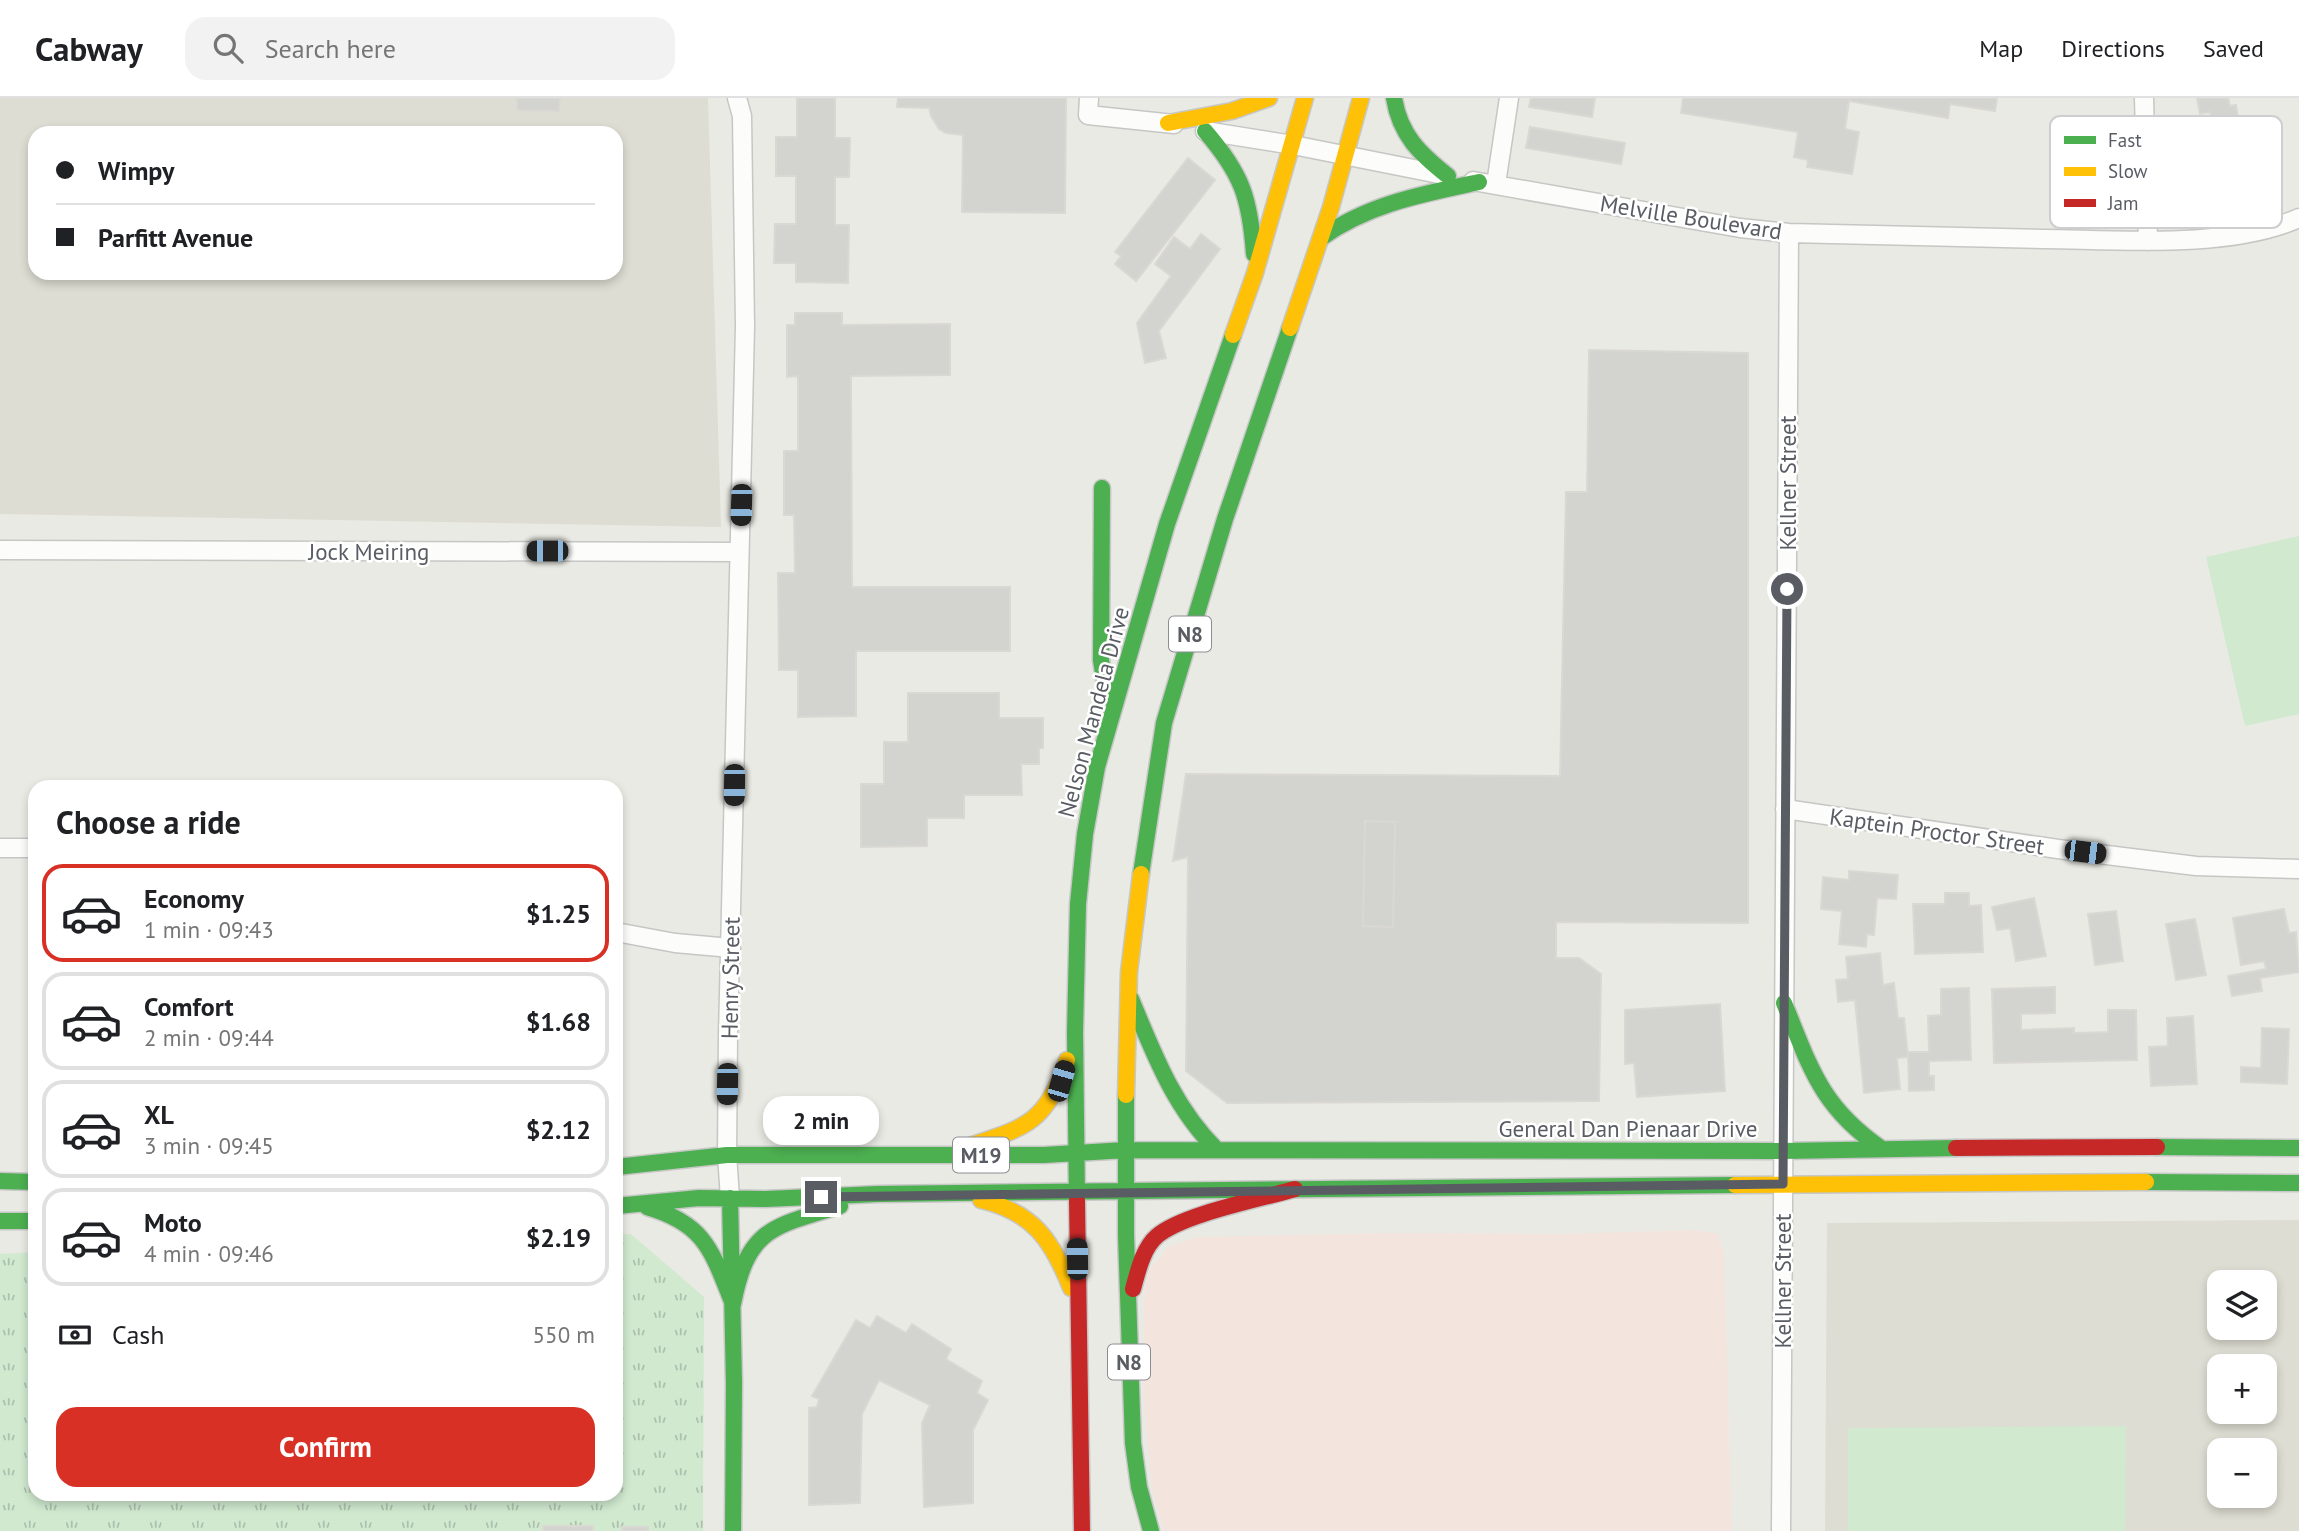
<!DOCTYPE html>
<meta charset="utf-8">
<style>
body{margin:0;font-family:"PT Sans",sans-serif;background:#f2f2f2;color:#202124;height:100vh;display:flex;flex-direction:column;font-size:26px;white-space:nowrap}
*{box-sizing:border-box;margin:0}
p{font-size:23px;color:#757577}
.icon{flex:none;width:38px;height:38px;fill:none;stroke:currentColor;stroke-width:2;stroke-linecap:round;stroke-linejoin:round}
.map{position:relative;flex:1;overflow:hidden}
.sheet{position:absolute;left:28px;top:682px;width:595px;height:721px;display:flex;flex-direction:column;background:#fff;border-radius:21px;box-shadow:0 4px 10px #0003}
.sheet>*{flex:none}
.top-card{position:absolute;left:28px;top:28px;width:595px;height:154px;border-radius:21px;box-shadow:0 4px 10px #0003;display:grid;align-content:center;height:154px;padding:0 28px;background:#fff}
.controls{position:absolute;left:2207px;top:1172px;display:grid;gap:14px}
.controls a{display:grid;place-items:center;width:70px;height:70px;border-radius:14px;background:#fff;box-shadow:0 4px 10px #0003;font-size:35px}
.end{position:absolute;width:32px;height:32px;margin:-16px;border:9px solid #595c63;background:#fff;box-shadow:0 0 0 4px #fff}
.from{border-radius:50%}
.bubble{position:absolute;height:49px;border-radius:21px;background:#fff;box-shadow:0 4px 10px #0003;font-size:23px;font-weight:700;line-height:49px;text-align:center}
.car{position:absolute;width:21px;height:42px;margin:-21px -10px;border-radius:9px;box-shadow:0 0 5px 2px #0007;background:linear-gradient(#222 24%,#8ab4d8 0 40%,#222 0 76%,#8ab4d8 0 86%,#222 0)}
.top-card b{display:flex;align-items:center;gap:24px;height:66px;font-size:26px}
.top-card b+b{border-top:2px solid #e0e0e0}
.top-card i{width:18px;height:18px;background:#202124}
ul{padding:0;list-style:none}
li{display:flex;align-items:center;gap:21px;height:98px;margin:0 14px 10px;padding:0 14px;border:4px solid #e0e0e0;border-radius:21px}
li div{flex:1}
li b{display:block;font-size:26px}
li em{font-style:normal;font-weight:700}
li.on{border-color:#d93025}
li>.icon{width:63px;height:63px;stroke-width:1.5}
h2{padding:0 28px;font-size:32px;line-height:84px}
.pay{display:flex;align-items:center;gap:18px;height:77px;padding:0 28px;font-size:26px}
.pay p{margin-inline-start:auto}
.primary-button{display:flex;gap:14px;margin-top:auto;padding:14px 28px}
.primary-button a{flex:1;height:80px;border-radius:21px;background:#d93025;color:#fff;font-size:28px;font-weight:700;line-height:80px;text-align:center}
header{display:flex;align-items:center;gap:42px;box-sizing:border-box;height:98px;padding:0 35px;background:#fff;border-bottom:2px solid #e0e0e0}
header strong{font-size:33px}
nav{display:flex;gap:38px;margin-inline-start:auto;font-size:24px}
.search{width:490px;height:63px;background:#f2f2f2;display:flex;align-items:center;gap:18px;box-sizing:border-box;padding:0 24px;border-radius:21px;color:#757577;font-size:26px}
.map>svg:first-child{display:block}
</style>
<header>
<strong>Cabway</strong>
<div class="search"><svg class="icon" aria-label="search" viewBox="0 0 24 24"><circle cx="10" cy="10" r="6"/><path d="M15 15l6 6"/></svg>Search here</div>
<nav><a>Map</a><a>Directions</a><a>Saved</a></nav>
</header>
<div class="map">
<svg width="2299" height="1433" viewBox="0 0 2299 1433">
<defs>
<pattern id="grass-tufts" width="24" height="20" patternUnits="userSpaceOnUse" patternTransform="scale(1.75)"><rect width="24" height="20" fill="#d0e9cf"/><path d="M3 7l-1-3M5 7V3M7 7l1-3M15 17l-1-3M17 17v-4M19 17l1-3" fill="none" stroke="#acc0ac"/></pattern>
</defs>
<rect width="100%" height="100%" fill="#eaeae4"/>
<path fill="#ddddd3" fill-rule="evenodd" d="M0,0H708L721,429L0,416ZM35,35H616V175H35Z
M2299,1122V1433H1825L1827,1125ZM2219,1185H2264V1230H2219ZM2219,1269H2264V1314H2219ZM2219,1353H2264V1398H2219Z"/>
<path fill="#f4e4de" d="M1695,1132L1718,1136L1724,1156L1732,1433H1164L1152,1392L1144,1305V1204L1148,1174L1168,1149L1198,1139L1391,1135L1561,1136Z"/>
<path fill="url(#grass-tufts)" d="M631,1136L704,1199L703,1433H0V1156L35,1154V1396H616V1137Z"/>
<path fill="#d0e9cf" d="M2299,438V616L2245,628L2206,459Z
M2126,1328L2125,1433H1848V1330Z"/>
<path fill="#d3d3cf" stroke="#dad8d3" stroke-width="2" d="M517,0H560L559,13L517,12Z
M797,0H835V40H850L849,79H835V127H849L848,185L796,184V165H774L775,126H796V78H776V39H797Z
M898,0H1066L1065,115L962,114L963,37L946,35L939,31L931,18L929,10L897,9Z
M1531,0H1595L1592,19L1529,9Z
M1683,0H1997L1995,13L1950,6L1948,20L1849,3L1845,31L1859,34L1852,76L1807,69L1808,62L1794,59L1798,34L1681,15Z
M2197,0H2228L2230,8L2236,7L2240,32L2214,37L2210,14L2200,16Z
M1530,29L1625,45L1621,66L1526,50Z
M1188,60L1215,82L1136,183L1115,166L1121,158L1115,154Z
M1201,136L1220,151L1159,233L1166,260L1145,265L1137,225L1171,178L1155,166L1174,139L1190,151Z
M795,215H842V227L950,226V277L851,278L852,489H1010V553H856V618L798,619V572H779L778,475H795L794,417H784V353H798V278L787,279V227H795Z
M1589,252L1748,255V825L1556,824V860H1579L1601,876L1599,1003L1227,1005L1186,973L1188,759L1173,763L1186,676L1560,678L1566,394H1587Z
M908,595H999V620H1043V650H1039V666H1021L1022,697H964V720H927V748L861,749V686H884V644H908Z
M1365,723L1395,724L1393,829L1363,828Z
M1849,773L1898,777L1896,801L1877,800L1874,837L1867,836L1866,849L1839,846L1842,813L1821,811L1823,779L1849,782Z
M1945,795H1969V808L1981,807L1983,854L1915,856L1913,806H1945Z
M2034,800L2046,858L2016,863L2010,830L1997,832L1992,809Z
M2284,811L2289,835L2296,834L2299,874L2260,880L2262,893L2232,898L2228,878L2266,871L2264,863L2241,867L2233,820Z
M2116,813L2123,863L2095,867L2088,816Z
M2195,821L2206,877L2176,882L2166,826Z
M1880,855L1883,887L1894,885L1898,920H1904L1908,959L1897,960L1900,991L1864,995L1855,902L1838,904L1836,882L1848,881L1846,859Z
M2055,889V915L2021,916V932L2074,930V935L2108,934V912H2136L2137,962L1994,965L1992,891Z
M1969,890L1971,962L1929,963V978H1934V992L1909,993L1908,954H1929L1928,918L1941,917V891Z
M1720,906L1725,993L1637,999L1634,965L1625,966V912Z
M2193,918L2197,986L2151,988L2149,949L2168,948L2167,920Z
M2262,930L2289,931L2287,986L2241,984V969L2261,970Z
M877,1218L906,1235L912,1226L951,1251L946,1261L982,1283L977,1295L988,1302L973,1332V1405L924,1409L922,1325L930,1307L879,1282L862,1316L860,1405L809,1407V1310L817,1309L819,1301L812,1298L856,1222L870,1230Z
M543,1428H593V1433H543Z
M622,1429H648V1433H622Z"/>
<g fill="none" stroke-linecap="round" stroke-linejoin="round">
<defs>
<path id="street" d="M1089,0L1088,17L1174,26
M2144,0L2148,143
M1205,33L1293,47L1439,76
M1473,83L1740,130L1789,135C1874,137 1960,139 2045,141C2121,142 2230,151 2299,120
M1496,86L1509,0
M0,452L739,454
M1785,711L2058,751L2196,768L2299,771
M0,750H35
M616,834L675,845L731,850
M730,1100L727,1057L728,937L745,228L742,18L737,0
M1781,1433L1789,135"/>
<path id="fast" d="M1394,0C1400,37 1420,56 1448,78
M1205,33C1242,76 1250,100 1254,156
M1321,140C1368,106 1423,96 1479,84
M1102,390L1101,562L1105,587L1115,607
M1141,776L1164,625L1225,421L1290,230
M1131,901C1154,956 1174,1010 1217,1052
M1784,905C1811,971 1821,1009 1882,1051
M1126,997V1137L1133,1345L1139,1389L1151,1433
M2157,1049L2299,1050
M1126,1052L1783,1053L1956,1050
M616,1069L727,1057H1044L1126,1052
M0,1083L35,1084
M2146,1084L2299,1085
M1126,1093L1735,1087
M730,1100L734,1285L733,1433
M1077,1102L1075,934L1078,806L1085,736L1097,669L1167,426L1233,237
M616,1108L699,1100L766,1101L877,1096L1126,1093
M647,1109C706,1126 712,1154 733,1206
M0,1123H35
M733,1206C748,1129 773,1129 840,1108"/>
<path id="slow" d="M1168,25L1232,13L1269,0
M1290,230L1331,109L1361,0
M1233,237L1255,175L1305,0
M1126,997L1129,874L1141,776
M969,1048C1028,1029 1046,1024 1067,962
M1735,1087L2146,1084
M981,1102C1033,1114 1052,1142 1071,1190"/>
<path id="jam" d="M1956,1050L2157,1049
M1077,1102L1082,1433
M1133,1191C1138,1173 1143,1150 1157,1138C1183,1116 1261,1101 1295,1091"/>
</defs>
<use href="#street" stroke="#c6c6c5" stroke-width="21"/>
<use href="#fast" stroke="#c6c7c6" stroke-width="19"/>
<use href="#slow" stroke="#c6c7c6" stroke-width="19"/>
<use href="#jam" stroke="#c6c7c6" stroke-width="19"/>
<use href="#street" stroke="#fcfcfb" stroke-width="18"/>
<use href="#fast" stroke="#4caf50" stroke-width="16"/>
<use href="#slow" stroke="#ffc107" stroke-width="16"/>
<use href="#jam" stroke="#c62828" stroke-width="16"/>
</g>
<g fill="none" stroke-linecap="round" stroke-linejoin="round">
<path stroke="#595c63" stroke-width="9" d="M821,1099L1783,1086L1787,491"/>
</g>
<g text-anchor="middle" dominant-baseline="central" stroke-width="5" stroke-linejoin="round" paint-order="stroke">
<g fill="#fff" stroke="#8b8d92" stroke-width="2">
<rect x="1169" y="518.5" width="42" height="35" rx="5"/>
<rect x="953" y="1039.5" width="56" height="35" rx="5"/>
<rect x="1108" y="1246.5" width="42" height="35" rx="5"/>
</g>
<g font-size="21" font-weight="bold" fill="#595c63">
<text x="1190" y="536">N8</text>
<text x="981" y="1057">M19</text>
<text x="1129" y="1264">N8</text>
</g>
<g font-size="23" fill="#595c63" stroke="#fff">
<text transform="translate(1691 119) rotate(9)">Melville Boulevard</text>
<text transform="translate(1787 385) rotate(-90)">Kellner Street</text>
<text x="369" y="453">Jock Meiring</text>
<text transform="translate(1093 614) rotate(-75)">Nelson Mandela Drive</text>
<text transform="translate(1937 733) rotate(8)">Kaptein Proctor Street</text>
<text transform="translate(730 880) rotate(-89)">Henry Street</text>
<text x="1628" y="1030">General Dan Pienaar Drive</text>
<text transform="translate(1782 1183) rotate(-90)">Kellner Street</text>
</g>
</g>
<rect x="2050" y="18" width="232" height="112" rx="10" fill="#fff" stroke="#cdced0" stroke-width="2"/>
<rect x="2064" y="38" width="32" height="8" fill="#4caf50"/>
<rect x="2064" y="69" width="32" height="9" fill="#ffc107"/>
<rect x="2064" y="101" width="32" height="8" fill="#c62828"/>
<g font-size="19" fill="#595c63">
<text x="2108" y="49">Fast</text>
<text x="2108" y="80">Slow</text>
<text x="2108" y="112">Jam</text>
</g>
</svg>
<div class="controls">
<a><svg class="icon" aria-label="layers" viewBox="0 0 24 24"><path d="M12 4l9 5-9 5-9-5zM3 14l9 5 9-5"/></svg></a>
<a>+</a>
<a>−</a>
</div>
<i class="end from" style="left:1787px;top:491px"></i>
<i class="end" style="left:821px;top:1099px"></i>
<div class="bubble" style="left:763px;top:998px;width:116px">2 min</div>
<i class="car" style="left:741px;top:407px;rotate:182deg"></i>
<i class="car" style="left:547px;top:453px;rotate:270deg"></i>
<i class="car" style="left:734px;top:687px;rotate:181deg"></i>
<i class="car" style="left:2085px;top:754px;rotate:97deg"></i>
<i class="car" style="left:1061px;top:983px;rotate:16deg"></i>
<i class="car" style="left:727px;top:986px;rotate:181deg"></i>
<i class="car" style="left:1077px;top:1161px;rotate:359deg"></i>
<div class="top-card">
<b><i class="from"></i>Wimpy</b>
<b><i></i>Parfitt Avenue</b>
</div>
<section class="sheet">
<h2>Choose a ride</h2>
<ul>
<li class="on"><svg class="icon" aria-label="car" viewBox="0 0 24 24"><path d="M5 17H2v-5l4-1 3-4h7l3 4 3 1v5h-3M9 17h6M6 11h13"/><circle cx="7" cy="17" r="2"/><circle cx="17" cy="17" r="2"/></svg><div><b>Economy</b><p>1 min · 09:43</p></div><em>$1.25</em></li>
<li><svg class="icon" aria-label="car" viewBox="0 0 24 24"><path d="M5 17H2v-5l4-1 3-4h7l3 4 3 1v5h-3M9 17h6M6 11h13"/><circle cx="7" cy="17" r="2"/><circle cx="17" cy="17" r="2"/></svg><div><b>Comfort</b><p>2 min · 09:44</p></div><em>$1.68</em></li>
<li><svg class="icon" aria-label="car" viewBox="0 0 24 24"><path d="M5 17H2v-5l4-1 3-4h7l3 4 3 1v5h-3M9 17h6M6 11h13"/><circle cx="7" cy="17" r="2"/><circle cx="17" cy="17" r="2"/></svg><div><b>XL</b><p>3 min · 09:45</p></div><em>$2.12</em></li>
<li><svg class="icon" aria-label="car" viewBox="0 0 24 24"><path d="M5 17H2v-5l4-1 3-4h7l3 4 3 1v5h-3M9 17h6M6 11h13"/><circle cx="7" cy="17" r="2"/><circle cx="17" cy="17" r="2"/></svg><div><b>Moto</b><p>4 min · 09:46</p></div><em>$2.19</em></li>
</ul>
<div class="pay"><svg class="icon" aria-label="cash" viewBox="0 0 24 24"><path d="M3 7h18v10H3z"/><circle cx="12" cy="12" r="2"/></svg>Cash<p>550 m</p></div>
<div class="primary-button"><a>Confirm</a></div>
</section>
</div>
